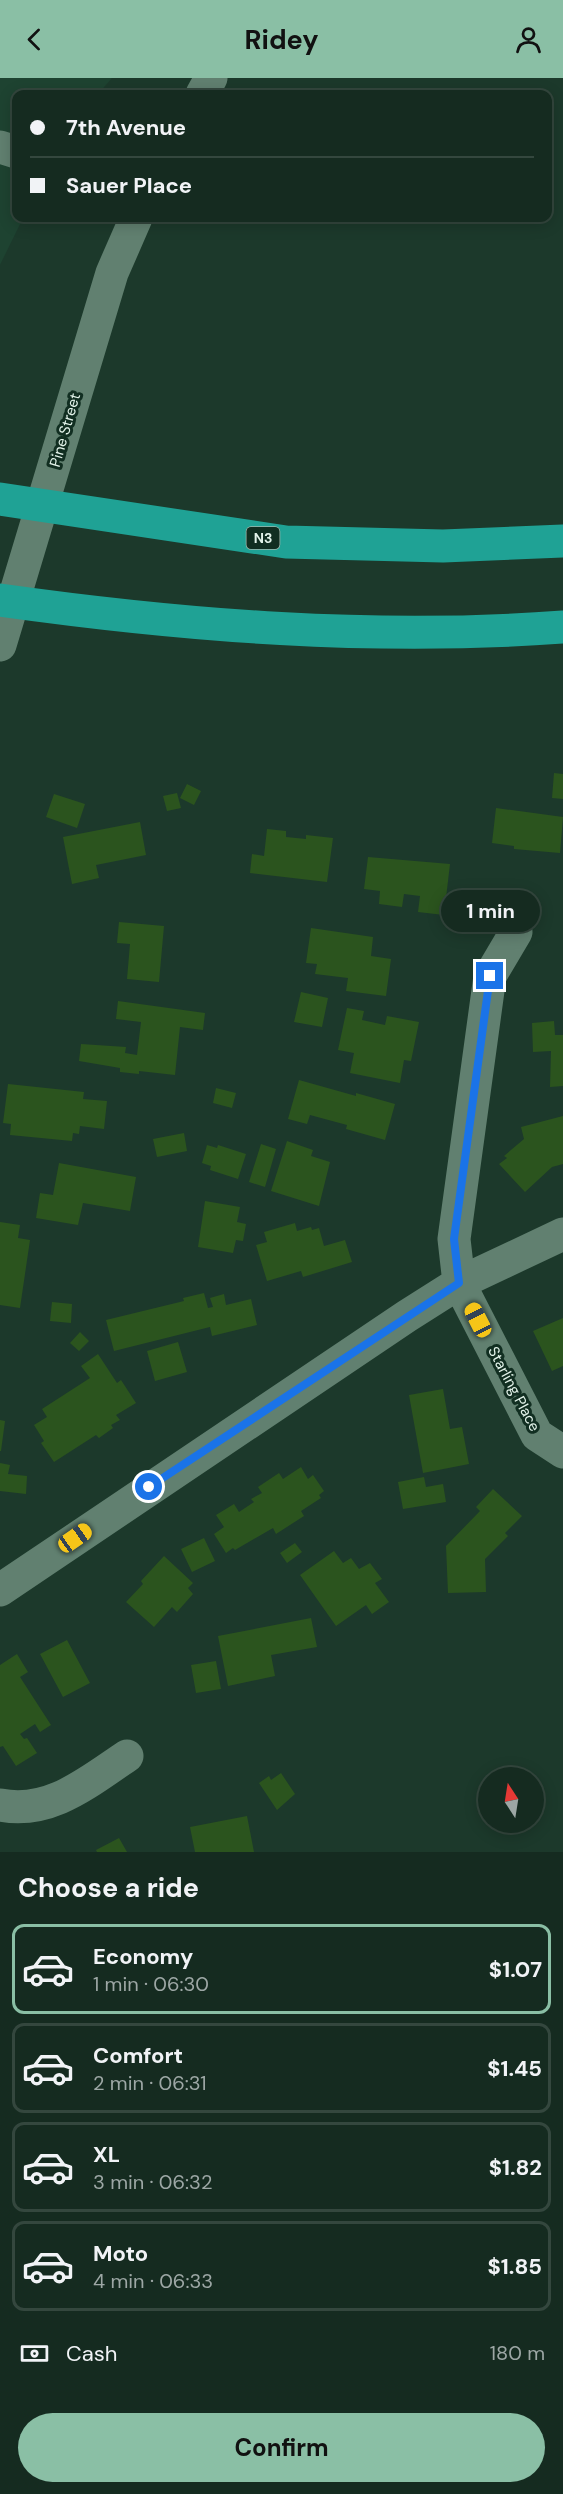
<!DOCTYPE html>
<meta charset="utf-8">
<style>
body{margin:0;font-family:"DM Sans",sans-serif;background:#1e3329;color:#f1f3f6;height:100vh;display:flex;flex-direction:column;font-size:22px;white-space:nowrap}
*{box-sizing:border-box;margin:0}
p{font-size:20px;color:#9da7a5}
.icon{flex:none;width:33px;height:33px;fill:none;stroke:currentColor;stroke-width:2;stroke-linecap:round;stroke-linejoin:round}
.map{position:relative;height:1774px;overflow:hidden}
.sheet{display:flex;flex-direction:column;background:#152b20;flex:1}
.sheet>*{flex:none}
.hud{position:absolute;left:12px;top:12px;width:540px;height:132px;border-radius:12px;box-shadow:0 3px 15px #0003,0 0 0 2px #34473e;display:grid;align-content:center;height:132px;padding:0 18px;background:#152b20}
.needle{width:39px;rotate:348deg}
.fabs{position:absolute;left:478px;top:1689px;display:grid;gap:12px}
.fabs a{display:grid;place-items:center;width:66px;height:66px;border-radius:50%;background:#152b20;box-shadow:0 3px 15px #0003,0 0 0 2px #34473e;font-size:30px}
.end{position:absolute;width:27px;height:27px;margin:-14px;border:8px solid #1a73e8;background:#fff;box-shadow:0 0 0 3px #fff}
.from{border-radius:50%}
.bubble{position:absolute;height:42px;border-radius:21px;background:#152b20;box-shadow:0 3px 15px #0003,0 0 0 2px #34473e;font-size:20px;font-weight:700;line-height:42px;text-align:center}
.car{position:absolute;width:18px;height:36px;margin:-18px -9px;border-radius:8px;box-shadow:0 0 4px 2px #0007;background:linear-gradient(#f5c518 24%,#345 0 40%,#f5c518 0 76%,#345 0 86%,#f5c518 0)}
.hud b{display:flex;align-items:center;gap:21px;height:57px;font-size:22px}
.hud b+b{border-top:2px solid #34473e}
.hud i{width:15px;height:15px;background:#f1f3f6}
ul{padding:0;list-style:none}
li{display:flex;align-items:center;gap:18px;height:90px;margin:0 12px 9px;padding:0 6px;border:3px solid #34473e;border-radius:12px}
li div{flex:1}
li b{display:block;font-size:22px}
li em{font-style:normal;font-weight:700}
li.on{border-color:#8abfa5}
li>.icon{width:54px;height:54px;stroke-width:1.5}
h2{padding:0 18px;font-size:27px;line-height:72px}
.pay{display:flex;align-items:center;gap:15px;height:66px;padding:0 18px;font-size:22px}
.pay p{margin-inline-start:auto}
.cta{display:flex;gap:12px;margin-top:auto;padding:12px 18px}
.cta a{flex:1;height:69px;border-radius:36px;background:#8abfa5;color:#111;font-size:24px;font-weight:700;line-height:69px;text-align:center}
header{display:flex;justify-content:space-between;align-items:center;height:78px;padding:0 18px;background:#8abfa5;color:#111;font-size:27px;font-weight:700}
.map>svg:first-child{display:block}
</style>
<header><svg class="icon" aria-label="back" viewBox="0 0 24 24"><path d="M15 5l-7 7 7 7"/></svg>Ridey<svg class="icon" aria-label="person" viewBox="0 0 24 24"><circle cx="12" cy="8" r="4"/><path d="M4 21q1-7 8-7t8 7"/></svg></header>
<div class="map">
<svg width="563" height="1774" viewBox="0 0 563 1774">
<rect width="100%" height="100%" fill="#1c392b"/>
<path fill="#1e4331" d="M0,0H112L98,16H16V140H23L0,187Z"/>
<path fill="#2b541e" d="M554,695L563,696V721L552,720Z
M187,706L201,713L194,727L180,720Z
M177,715L181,730L167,733L163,718Z
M54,716L85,726L77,750L46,739Z
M496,730L563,739L560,775L514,771V768L492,765Z
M140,744L146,777L96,787L99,800L72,806L63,759Z
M267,751L286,753V759L306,761V757L333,760L327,804L250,795L252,776L264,778Z
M368,779L450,786L444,837L418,834L420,818L404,816L402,829L379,826L380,813L364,811Z
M119,844L164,848L159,904L127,901L130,866L117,865Z
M311,850L373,859L371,878L391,881L386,918L346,913L348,900L315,896L317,886L306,885Z
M301,914L328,920L322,949L294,944Z
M118,923L205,935L203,952L180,949L175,997L139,993V996L120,994V990L79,983L81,966L126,969L125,975L137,977L141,944L116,941Z
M347,930L364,933L362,942L385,947L387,938L419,944L411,983L404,982L400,1005L350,995L354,975L338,972Z
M554,943L555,957H563V1008L550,1009L551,973L533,974L532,945Z
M299,1002L356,1018V1015L395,1026L385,1062L346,1051L347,1047L310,1037L307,1046L288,1041Z
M8,1006L84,1014L83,1021L107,1023L104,1051L80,1048L79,1056L73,1055L72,1063L10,1057L11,1046L3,1045Z
M216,1010L236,1015L232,1030L213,1025Z
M563,1038V1086L552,1089L525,1114L499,1086L507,1080L504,1078L524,1061L521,1049Z
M184,1055L187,1073L157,1079L153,1061Z
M287,1063L313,1072L311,1078L330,1084L319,1128L271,1113Z
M261,1066L276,1071L265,1109L249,1104Z
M207,1067L217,1070L218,1067L246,1076L238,1101L210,1092L211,1088L202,1085Z
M59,1085L136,1099L130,1133L83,1125L78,1147L36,1140L40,1115L53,1117Z
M205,1123L240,1129L237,1144L246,1146L243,1163L236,1162L233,1175L198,1169Z
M0,1144L20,1147L18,1160L30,1162L20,1230L0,1227Z
M295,1145L297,1153L311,1149L312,1152L319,1150L324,1168L345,1162L352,1184L303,1199L301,1193L267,1203L256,1167L267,1164L264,1154Z
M204,1215L208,1230L213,1229L210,1220L224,1216L226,1227L251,1221L257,1247L212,1258L210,1249L114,1273L106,1242L184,1223L183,1220Z
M52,1224L72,1226L71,1245L50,1243Z
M563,1240V1288L552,1293L533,1253Z
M80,1254L89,1263L79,1273L70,1265Z
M178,1264L187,1294L155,1303L147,1273Z
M98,1276L117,1305L121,1302L136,1325L116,1337L120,1342L111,1347L113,1350L99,1360L96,1357L54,1384L41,1365L44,1363L34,1347L47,1339L42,1331L90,1300L81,1288Z
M443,1311L450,1351L462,1349L469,1386L423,1395L409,1317Z
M0,1342L5,1343L1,1373H0Z
M0,1385L10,1387L8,1396L27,1398L26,1416L0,1413Z
M301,1389L308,1401L313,1397L324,1413L319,1417L321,1420L301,1433L304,1438L276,1456L273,1450L235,1472L233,1470L226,1475L214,1456L224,1449L216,1437L234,1426L239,1434L254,1424L251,1421L262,1415L258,1409L279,1395L283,1401Z
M424,1399L426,1409L443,1406L446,1424L403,1431L398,1404Z
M493,1411L522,1438L505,1455L508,1458L485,1481L486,1514L448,1515L446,1468L480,1433L476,1429Z
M204,1460L215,1483L192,1494L181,1471Z
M295,1465L302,1474L287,1485L280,1475Z
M334,1473L343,1485L351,1480L359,1491L370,1485L382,1501L375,1505L389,1524L372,1536L366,1527L336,1548L300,1497Z
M164,1478L193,1505L188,1510L193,1516L177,1534L172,1529L154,1549L126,1524L143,1506L141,1503Z
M311,1540L317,1569L271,1577L275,1598L228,1608L218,1558Z
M67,1562L90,1605L63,1619L40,1576Z
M17,1576L28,1594L20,1599L51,1647L40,1654L35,1646L20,1656L24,1661L27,1660L37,1675L16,1688L3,1668L0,1669V1587Z
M216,1583L221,1611L196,1615L191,1587Z
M281,1695L295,1716L277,1732L259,1705L269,1698L271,1702Z
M247,1738L254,1774H195L190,1749Z
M119,1760L127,1774H97L96,1772Z"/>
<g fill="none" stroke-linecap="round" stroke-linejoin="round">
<path stroke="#618070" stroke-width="33" d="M202,16L211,0
M0,69L16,74
M0,567L112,195L136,140
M516,854L490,898L454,1161L459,1205L537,1357L563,1374
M0,1512L407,1238L459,1205L563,1156
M0,1727C50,1737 88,1704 127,1678"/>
<path stroke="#1fa295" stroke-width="33" d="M0,421L286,464L443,468L563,463
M0,522C186,548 375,563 563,549"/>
</g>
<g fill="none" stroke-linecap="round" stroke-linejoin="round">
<path stroke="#1a73e8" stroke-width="8" d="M149,1409L459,1205L454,1161L490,898"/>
</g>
<g text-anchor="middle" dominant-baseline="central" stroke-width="6" stroke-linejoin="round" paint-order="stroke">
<rect fill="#112e21" stroke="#a4b8ae" stroke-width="1.5" x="246.5" y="449" width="33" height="22" rx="4.5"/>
<g font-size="14" font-weight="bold" fill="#e3f3ea">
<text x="263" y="460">N3</text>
</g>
<g font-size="15" fill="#e3f3ea" stroke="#112e21">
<text transform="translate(65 352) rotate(-74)">Pine Street</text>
<text transform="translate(514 1311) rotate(62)">Starling Place</text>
</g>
</g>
</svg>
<div class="fabs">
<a><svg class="needle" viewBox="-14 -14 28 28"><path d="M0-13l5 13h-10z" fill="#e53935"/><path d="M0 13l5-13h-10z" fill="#9da7a5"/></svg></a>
</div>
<i class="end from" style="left:149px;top:1409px"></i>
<i class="end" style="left:490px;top:898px"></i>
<div class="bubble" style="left:441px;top:812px;width:99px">1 min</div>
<i class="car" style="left:478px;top:1242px;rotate:333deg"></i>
<i class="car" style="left:75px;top:1460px;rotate:55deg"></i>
<div class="hud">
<b><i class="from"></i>7th Avenue</b>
<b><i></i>Sauer Place</b>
</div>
</div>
<section class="sheet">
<h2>Choose a ride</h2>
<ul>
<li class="on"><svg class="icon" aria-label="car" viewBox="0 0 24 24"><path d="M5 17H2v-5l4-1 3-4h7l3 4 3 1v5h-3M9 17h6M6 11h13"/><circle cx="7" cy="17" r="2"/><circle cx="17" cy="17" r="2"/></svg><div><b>Economy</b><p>1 min · 06:30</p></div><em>$1.07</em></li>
<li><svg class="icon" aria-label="car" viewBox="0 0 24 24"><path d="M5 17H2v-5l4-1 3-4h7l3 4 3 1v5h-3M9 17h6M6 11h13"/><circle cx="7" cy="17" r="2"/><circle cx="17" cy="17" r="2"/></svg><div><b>Comfort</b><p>2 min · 06:31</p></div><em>$1.45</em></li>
<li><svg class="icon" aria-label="car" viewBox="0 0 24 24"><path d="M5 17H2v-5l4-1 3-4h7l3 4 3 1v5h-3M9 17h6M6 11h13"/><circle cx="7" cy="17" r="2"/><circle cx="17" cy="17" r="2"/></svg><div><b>XL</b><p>3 min · 06:32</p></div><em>$1.82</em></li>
<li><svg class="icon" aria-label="car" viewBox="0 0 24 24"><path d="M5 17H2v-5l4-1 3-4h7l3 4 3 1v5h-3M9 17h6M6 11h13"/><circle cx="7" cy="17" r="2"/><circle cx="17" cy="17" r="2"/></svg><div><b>Moto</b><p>4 min · 06:33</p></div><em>$1.85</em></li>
</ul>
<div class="pay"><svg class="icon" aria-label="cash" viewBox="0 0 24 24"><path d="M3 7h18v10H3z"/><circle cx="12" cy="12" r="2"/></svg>Cash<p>180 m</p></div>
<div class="cta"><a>Confirm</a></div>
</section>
